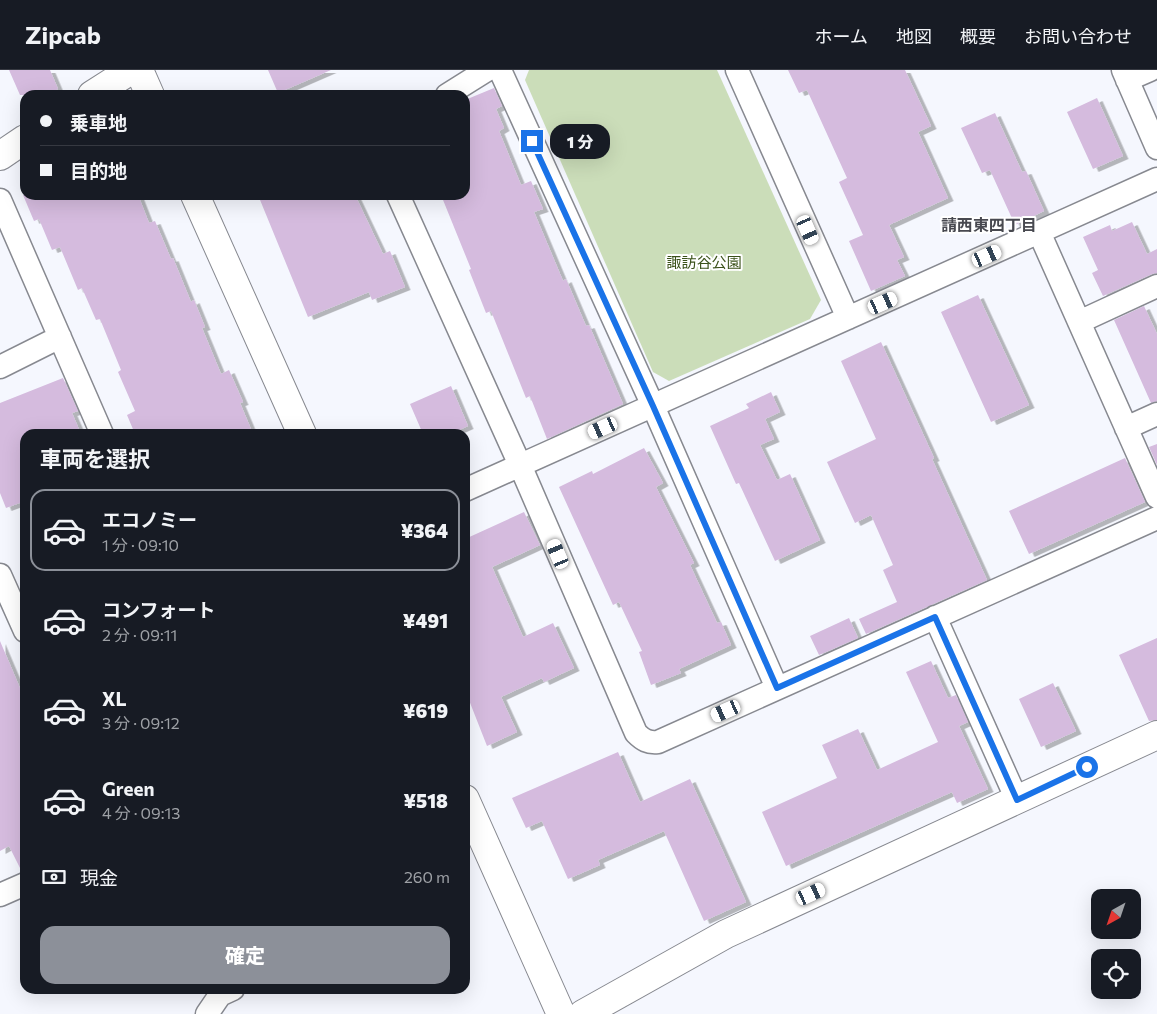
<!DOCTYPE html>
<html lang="ja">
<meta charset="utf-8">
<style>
body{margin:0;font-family:Commissioner,"Noto Sans JP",sans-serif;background:#20242c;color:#f1f3f6;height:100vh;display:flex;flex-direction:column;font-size:19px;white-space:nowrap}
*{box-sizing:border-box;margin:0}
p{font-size:16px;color:#9ea1a6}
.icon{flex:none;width:28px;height:28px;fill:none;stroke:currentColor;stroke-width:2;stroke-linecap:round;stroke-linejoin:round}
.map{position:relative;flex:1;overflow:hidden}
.drawer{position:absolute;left:20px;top:359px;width:450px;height:565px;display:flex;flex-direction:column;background:#171b24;border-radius:15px;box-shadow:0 5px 20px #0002}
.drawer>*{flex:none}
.banner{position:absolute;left:20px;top:20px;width:450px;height:110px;border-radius:15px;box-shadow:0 5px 20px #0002;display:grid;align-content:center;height:110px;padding:0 20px;background:#171b24}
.needle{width:32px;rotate:220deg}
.controls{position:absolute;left:1091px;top:819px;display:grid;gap:10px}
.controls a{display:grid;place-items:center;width:50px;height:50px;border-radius:10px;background:#171b24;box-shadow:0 5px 20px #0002;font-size:25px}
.end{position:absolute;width:22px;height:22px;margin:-11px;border:6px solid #1a73e8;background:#fff;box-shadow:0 0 0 2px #fff}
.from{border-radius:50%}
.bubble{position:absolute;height:35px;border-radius:15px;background:#171b24;box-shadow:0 5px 20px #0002;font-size:16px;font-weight:800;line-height:35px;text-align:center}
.car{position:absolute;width:15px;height:30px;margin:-15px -8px;border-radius:6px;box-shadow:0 0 4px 1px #0007;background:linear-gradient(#fff 24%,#345 0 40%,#fff 0 76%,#345 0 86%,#fff 0)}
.banner b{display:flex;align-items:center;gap:18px;height:48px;font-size:19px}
.banner b+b{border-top:1px solid #363941}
.banner i{width:12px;height:12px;background:#f1f3f6}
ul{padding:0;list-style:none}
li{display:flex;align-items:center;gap:15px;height:82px;margin:0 10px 8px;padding:0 10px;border:2px solid transparent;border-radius:15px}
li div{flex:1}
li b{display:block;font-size:19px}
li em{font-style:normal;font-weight:800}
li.current{border-color:#8c9099}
li>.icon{width:45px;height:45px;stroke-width:1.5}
h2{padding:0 20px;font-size:22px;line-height:60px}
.pay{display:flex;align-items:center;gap:12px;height:55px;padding:0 20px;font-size:19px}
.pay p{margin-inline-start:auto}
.button{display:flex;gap:10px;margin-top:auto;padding:10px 20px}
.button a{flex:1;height:58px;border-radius:15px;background:#8c9099;color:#fff;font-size:20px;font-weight:800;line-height:58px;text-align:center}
header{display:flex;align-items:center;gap:30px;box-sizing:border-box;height:70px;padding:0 25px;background:#171b24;border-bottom:1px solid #363941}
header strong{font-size:24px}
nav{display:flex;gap:28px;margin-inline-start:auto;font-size:18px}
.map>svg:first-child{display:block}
</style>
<header>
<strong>Zipcab</strong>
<nav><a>ホーム</a><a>地図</a><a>概要</a><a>お問い合わせ</a></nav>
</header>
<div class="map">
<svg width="1157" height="944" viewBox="0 0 1157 944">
<defs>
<filter id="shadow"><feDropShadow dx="5.5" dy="3" stdDeviation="0" flood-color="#0004"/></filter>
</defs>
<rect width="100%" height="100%" fill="#f5f7fe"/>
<path fill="#cbddb9" d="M529,0H717L821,230L810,249L669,311L653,302L525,10Z"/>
<path fill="#d5bbde" filter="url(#shadow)" d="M9,0H50L58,19L45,25H20Z
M268,0H331L278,23Z
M788,0H905L931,56L918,62L948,128L889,155L904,187L897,190L905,206L871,221L849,171L863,165L839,112L847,108L807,20L799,23Z
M494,18L502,36L496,39L504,58L499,61L521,115L531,111L543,139L534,142L563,211L566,209L586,256L589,255L623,334L547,369L530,326L526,328L491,241L486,243L469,200L471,199L441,125H465V30Z
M1097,28L1123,86L1093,99L1067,42Z
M995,43L1022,102L1026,101L1044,141L1015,155L990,100L982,103L961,58Z
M23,125H138L149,153L155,151L171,189L173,188L191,232L194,230L205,257L202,258L221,304L229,300L243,332L240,333L253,364H135L127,345L135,341L118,302L121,300L100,249L96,250L82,218L78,220L60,177L52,180L39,149L34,151Z
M258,125H355L383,184L390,181L405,217L372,230L369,222L308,247Z
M1132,152L1147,184L1157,179V203L1152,204L1103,226L1092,203L1098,200L1083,167L1110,155L1112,161Z
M978,225L1029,335L991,352L941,242Z
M1144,236L1157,264V331L1151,333L1114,250Z
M881,272L934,388L932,389L987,510L866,564L859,549L897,532L883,500L893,495L871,445L855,453L827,392L876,369L841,291Z
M63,308L78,341L72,343L81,364H25V431L6,438L0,423V333Z
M451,316L468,356L450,364H423L410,334Z
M771,322L780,342L765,349L774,369L760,375L777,410L790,404L820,470L775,491L739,413L736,414L710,356L749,338L746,334Z
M1157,374V395L1149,377Z
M644,378L663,413L656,417L694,493L690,495L717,553L721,552L731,575L679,599L681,603L651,615L639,582L642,581L619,532L613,535L559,417L592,401L593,404Z
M1125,388L1145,432L1029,484L1009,441Z
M524,442L540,475L492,497L523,567L553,553L574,598L544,612L542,608L501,627L517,662L487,676L465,620V469Z
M849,548L858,568L819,585L810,566Z
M1157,568V650L1149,651L1119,585Z
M0,571L25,630V801L22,802L9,776L0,781Z
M931,591L948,628L956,625L968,652L959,656L988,719L957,733L952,722L786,796L762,742L837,708L822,675L858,659L877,700L938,672L906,602Z
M1053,613L1076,661L1041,677L1019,629Z
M618,682L640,732L690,709L746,832L704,851L664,761L598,790L600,795L568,809L542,751L526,758L512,728Z"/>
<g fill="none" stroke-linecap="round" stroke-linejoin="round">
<defs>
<path id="street" d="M500,0L653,336L777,618
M737,0L848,248
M1123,0L1157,78
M1127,10L1150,0
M447,25L487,0
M398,125L520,395L636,663C643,670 648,673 658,672L1157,448
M0,130L102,364
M1039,162L1157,427
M1079,252L1157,216
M0,297L60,267
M1126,358L1157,344
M465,420L1157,109
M0,505L25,561
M935,547L1017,730
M0,825L25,814
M207,944L220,925L233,919"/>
<path id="secondary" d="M139,0L150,25
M92,25L131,0
M0,86L25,69
M195,125L302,364
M465,729L561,944
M583,944L726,864L1157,665"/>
</defs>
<use href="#street" stroke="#878990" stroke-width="25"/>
<use href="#secondary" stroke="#878990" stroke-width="30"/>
<use href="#street" stroke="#fff" stroke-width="22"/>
<use href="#secondary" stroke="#fff" stroke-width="28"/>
</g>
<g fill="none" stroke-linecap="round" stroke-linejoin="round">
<path stroke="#1a73e8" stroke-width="6" d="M532,71L653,336L777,618L935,547L1017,730L1087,697"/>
</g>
<g text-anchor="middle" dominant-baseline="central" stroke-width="4" stroke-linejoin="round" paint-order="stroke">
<g font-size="15" fill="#3b521a" stroke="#fff">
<text x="704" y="192">諏訪谷公園</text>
</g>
<g font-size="16" font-weight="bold" fill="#484950" stroke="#fff">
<text x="989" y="154">請西東四丁目</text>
</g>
</g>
</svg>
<div class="controls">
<a><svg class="needle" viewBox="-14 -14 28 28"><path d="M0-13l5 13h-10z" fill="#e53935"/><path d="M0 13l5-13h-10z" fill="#9ea1a6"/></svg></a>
<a><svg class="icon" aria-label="locate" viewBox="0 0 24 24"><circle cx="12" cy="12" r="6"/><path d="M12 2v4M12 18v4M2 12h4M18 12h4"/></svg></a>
</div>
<i class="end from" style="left:1087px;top:697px"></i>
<i class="end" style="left:532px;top:71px"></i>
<div class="bubble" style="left:550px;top:54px;width:60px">1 分</div>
<i class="car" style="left:808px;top:160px;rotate:156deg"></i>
<i class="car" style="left:987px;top:186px;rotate:66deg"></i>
<i class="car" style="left:883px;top:233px;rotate:66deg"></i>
<i class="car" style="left:603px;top:358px;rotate:246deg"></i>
<i class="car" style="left:558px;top:484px;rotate:337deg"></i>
<i class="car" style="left:726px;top:641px;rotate:246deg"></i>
<i class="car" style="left:811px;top:824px;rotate:65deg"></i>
<div class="banner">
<b><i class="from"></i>乗車地</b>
<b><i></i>目的地</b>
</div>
<section class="drawer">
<h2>車両を選択</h2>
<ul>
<li class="current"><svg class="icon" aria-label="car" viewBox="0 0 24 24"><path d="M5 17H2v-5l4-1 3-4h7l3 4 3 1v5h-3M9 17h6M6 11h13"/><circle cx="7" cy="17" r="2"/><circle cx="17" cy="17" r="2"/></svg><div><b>エコノミー</b><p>1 分 · 09:10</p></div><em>¥364</em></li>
<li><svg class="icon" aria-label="car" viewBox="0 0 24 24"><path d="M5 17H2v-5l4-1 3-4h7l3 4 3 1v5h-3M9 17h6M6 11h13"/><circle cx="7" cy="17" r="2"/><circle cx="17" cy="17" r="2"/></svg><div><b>コンフォート</b><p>2 分 · 09:11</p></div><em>¥491</em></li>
<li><svg class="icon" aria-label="car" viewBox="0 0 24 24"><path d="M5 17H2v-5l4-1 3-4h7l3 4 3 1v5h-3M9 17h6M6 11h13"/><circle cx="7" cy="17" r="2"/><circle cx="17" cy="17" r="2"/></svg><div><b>XL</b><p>3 分 · 09:12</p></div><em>¥619</em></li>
<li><svg class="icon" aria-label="car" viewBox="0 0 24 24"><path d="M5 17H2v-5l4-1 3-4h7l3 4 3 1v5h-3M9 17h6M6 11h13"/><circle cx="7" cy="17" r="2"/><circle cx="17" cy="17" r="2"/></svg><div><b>Green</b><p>4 分 · 09:13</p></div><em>¥518</em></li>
</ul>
<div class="pay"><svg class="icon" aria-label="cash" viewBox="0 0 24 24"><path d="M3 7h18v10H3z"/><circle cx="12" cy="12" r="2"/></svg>現金<p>260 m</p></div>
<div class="button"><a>確定</a></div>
</section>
</div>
